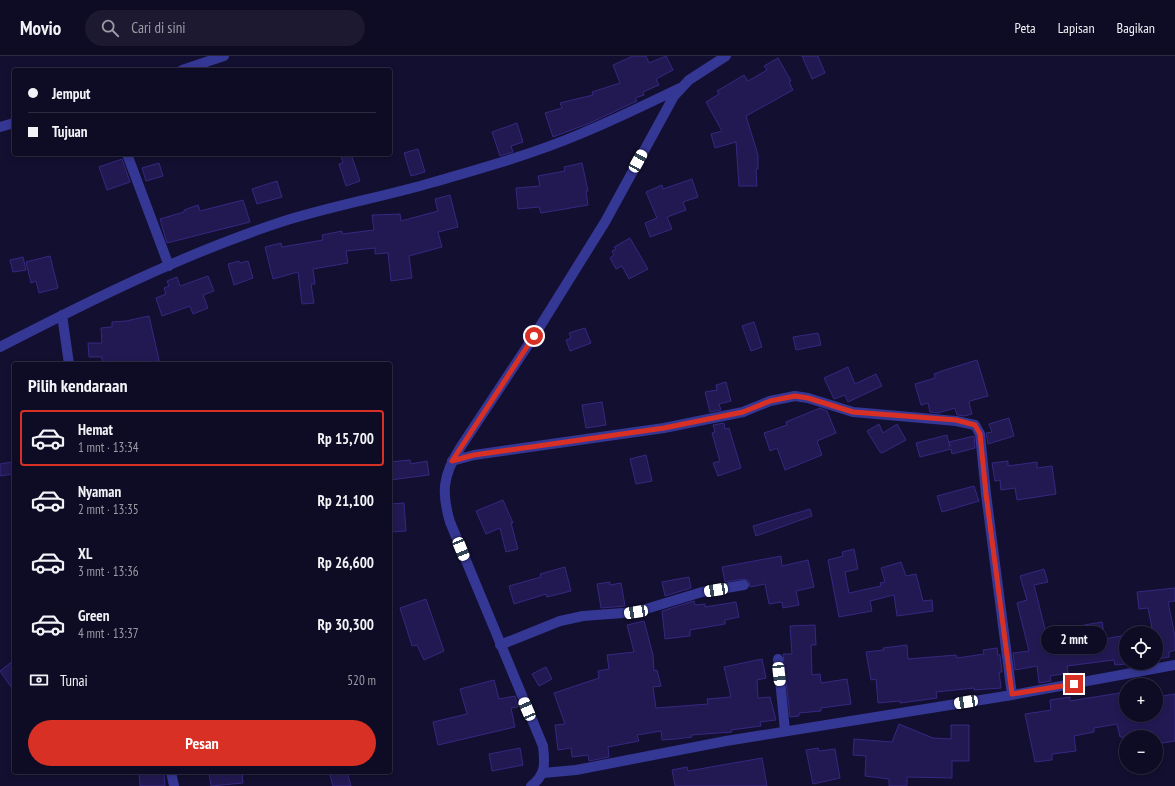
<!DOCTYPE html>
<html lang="id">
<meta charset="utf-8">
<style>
body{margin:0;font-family:"PT Sans Narrow",sans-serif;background:#1c1931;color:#f1f3f6;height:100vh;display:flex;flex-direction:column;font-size:15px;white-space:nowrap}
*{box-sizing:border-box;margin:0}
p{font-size:13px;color:#9b9ba6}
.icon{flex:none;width:22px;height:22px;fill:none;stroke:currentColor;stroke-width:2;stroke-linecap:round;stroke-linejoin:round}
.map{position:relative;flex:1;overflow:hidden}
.sheet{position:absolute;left:12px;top:306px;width:380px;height:412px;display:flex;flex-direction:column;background:#0e0b24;border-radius:4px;box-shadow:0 2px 6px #0003,0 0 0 1px #2e2b41}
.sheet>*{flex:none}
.banner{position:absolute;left:12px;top:12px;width:380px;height:88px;border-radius:4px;box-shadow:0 2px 6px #0003,0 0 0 1px #2e2b41;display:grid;align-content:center;height:88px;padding:0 16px;background:#0e0b24}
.fabs{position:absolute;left:1119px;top:570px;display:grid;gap:8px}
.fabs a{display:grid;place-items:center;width:44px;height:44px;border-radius:50%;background:#0e0b24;box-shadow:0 2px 6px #0003,0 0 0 1px #2e2b41;font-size:20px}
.end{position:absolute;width:18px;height:18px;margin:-9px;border:5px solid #d93025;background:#fff;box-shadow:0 0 0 2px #fff}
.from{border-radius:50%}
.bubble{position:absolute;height:28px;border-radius:14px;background:#0e0b24;box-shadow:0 2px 6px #0003,0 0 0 1px #2e2b41;font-size:13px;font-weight:800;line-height:28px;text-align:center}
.car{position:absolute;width:12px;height:24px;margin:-12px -6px;border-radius:5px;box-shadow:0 0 3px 1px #0007;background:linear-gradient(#fff 24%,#345 0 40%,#fff 0 76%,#345 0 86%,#fff 0)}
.banner b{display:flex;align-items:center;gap:14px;height:38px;font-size:15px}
.banner b+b{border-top:1px solid #2e2b41}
.banner i{width:10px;height:10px;background:#f1f3f6}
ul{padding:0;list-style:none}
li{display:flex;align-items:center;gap:12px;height:56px;margin:0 8px 6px;padding:0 8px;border:2px solid transparent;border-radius:4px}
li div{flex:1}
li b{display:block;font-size:15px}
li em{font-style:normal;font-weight:800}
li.selected{border-color:#d93025}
li>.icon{width:36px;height:36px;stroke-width:1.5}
h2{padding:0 16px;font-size:18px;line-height:48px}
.pay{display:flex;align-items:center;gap:10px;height:44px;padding:0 16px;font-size:15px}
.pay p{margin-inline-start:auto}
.cta{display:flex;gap:8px;margin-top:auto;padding:8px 16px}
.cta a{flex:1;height:46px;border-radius:24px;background:#d93025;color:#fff;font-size:16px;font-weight:800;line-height:46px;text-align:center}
header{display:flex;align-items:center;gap:24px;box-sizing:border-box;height:56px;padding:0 20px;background:#0e0b24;border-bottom:1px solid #2e2b41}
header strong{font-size:19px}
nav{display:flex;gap:22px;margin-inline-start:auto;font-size:14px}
.search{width:280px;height:36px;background:#1c1931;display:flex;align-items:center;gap:10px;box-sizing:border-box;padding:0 14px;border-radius:22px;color:#9b9ba6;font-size:15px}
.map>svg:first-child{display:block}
</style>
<header>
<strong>Movio</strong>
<div class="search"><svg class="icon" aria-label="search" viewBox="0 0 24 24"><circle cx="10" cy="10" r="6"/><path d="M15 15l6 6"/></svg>Cari di sini</div>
<nav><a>Peta</a><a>Lapisan</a><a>Bagikan</a></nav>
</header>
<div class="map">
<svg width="1175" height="730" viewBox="0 0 1175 730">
<rect width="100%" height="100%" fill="#130f30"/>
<path fill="#221953" stroke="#352881" d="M633,0H646L649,7L666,0L673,14L656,23L659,29L643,36L644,39L635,42L637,45L590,67L553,81L545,57L562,52L560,47L593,39L592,36L620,27L613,9Z
M802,0H818L825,17L812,23Z
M778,2L791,25L789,26L793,34L746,60L758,99V113H756L757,130H739L736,86L715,92L711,78L722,75L706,46L719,38L717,35L744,19L748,25L767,14L764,10Z
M517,67L523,86L511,90L513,96L500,100L492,76Z
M418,93L425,116L411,120L404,97Z
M340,98H351L360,125L346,130L339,108L343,107Z
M122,103L130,126L107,134L99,111Z
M159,107L163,120L146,125L142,112Z
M582,107L588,135H586L588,149L541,157L539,151L518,153L516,132L540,130L538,120L565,115L564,111Z
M692,123L698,141L683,146L686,154L667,161L672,173L650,181L645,167L657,162L646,136L662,129L663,133Z
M277,125L282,141L257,148L252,133Z
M450,139L458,171L438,176L442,191L409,200L412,222L391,225L388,197L375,198V192L346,195L348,207L313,213L315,228H311L314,247L302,248L298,216L273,223L265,191L281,187L282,191L323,184L322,179L342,175V178L374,174L372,159L400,158L401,165L438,155L435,143Z
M243,144L250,166L167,187L160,163L184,156V154L198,149L200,155Z
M630,182L648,213L629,223L622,210L616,213L610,202L614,199L612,195L616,193L614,191Z
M50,200L58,232L39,237L36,225L31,227L26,206Z
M23,201L26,214L13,216L10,204Z
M239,205L240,207L248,205L253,222L234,229L228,208Z
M208,220L214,235L203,239L208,252L193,258L190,250L162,260L156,242L166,238L164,232L169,230L167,225L177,221L180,230Z
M149,260L160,308H102V301H89L88,287H102L101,272L112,271V266L126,265Z
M754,266L762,291L751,295L742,270Z
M585,272L591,287L570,295L566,284L571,282L569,277Z
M818,277L821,289L796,294L793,281Z
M977,304L988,340L970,345L969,347L972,358L964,360L957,359L955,352L938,357L930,356L928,347L921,349L915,328L935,322L934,318L945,314Z
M848,311L855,328L876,318L882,330L848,346L845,339L834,343L824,322Z
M726,326L731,345L719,348L721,354L710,356L705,336L717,334L716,329Z
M602,346L606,369L586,372L582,349Z
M820,352L827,355L836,377L817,385L822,399L785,414L777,392L770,395L764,377L787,369L786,366Z
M1009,362L1014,380L988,388L986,377L992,376L989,368Z
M724,367L725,373L729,372L741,412L718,420L713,407L720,405L712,377L715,376L713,369Z
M879,368L883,377L897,368L906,384L882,397L880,396L867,375Z
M947,379L950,391L949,386L974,380L975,392L952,398L951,393L920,401L916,387Z
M646,399L652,425L636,428L630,403Z
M410,404L411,408L427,405L429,419L390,424V406Z
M1008,405V410L1037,406V412L1052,410L1056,438L1017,444L1015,432L1001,434L1000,424L995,425L992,407Z
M12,406L13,418L0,420V408Z
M974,430L979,445L942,456L937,440Z
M503,444L513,467H511L518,493L506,496L500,472L486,478L476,455Z
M404,447L406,475L390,476V448Z
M810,453L812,460L756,480L753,470Z
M854,493L858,513L845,516L849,537L881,530L880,527L885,526L881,512L901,506L906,520L916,518L923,545L932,544L933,555L897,560L894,539L870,545L872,555L839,561L828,504L843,500L842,496Z
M781,500L782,510L808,504L814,531L796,535L799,549L783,552L782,546L769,548L765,528L750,531L749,525L743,523L725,526L722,511Z
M565,511L571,535L547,541L546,538L514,548L509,530L541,521L540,518Z
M1044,513L1048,526L1034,529L1050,593L1087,587L1084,569L1102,566L1105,583L1126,579V608L1115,609L1114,604L1067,610L1068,617L1050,620L1051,625L1039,627L1037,610L1015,614L1013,597L1029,595L1017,547L1027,544L1020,520Z
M689,521L691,532L665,540L662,526Z
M610,526V529L621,527L625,550L601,552L597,528Z
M1175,532V545L1168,546L1175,580V594L1169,596V601L1158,603L1156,577H1153L1148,552L1139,553L1137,536Z
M426,543L444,595L424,604L417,589L412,590L400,552Z
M694,545L695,549L705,548V551L736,546L739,561L725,564V568L690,574V580L665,583L662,555Z
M644,565L653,599L654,615L657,614L661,630L653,631L656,652L708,648L707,643L731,641L724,611L762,603L766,622L757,624L758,642L770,641L776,664L760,666L761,670L731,674L732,676L691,679L692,681L676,683L662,684L661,675L637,679L639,685L608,691L609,701L589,705L588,699L572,701L571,692L558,694L555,669L565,668L554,637L599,622L598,615L609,613L607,599L634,596L627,569Z
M815,569L816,589H811L812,619L820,618L821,627L847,623L851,648L821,652V655L799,657V660L790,661L783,598H792L790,570Z
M907,589L908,603L956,599L957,602L984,598L983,594L997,592L998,599H1000L1002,616H999L1001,632L974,634V632L936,636L937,642L900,647V645L878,647L876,623L871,624L866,596L884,594L883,592Z
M14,604V635L0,615Z
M546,611L552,623L539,630L532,618Z
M494,624L499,643L515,640L518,651L511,652L515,671L438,689L433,666L467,658L460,633Z
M1126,636V659H1156V641L1175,638V685L1156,688V681H1120L1117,668L1094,672V676L1074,680L1076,695L1052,698V704L1035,706L1025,658L1051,654L1050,644L1070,641V645Z
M899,668L933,682L951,683V669H969V705H952V722L907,721V730H889V723L865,720L866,700L853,699L854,683L892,686Z
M520,692L523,709L492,715L489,698Z
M818,692L819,695L835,693L840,722L813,728L806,694Z
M762,702L767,730H675L672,714L687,711L688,715Z
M139,716H164L165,730H140Z
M209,716H242L243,727L211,730Z
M329,716H347L351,730H333Z"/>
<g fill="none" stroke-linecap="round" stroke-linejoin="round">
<path stroke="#353794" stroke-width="10" d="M182,14L224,0
M0,71L14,67
M127,98L169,210
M62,259L69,308
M0,291C91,244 184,198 281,166C331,150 383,141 434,126C483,112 533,98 580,78C614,64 647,48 680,32
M452,405L474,399L664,372L743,356L770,345L795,340L808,342L853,356L956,365L975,369L980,378L986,438L1012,639
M500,589L560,565L583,560L636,556L702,536L744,529
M778,603L785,675
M171,716L174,730
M543,717L576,714L726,685L1012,639L1175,609
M531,730C546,719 545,707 543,690L450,466C441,436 443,419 460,392L534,280L605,166L674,40L689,24L726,0"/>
</g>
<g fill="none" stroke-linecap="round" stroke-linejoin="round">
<path stroke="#d93025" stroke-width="5" d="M534,280L452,405L474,399L664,372L743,356L770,345L795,340L808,342L853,356L956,364L975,369L980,378L986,438L1012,638L1074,628"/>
</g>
</svg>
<div class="fabs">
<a><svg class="icon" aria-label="locate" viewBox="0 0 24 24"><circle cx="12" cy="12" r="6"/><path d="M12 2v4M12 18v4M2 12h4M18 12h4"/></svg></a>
<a>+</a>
<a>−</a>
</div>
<i class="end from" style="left:534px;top:280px"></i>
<i class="end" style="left:1074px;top:628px"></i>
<div class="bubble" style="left:1041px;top:570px;width:66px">2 mnt</div>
<i class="car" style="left:638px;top:105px;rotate:29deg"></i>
<i class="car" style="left:461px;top:493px;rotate:158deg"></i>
<i class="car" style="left:716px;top:534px;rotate:261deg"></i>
<i class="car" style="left:636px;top:556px;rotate:261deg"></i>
<i class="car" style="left:779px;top:618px;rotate:174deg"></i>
<i class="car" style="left:966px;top:646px;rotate:261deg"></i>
<i class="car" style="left:527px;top:653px;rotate:337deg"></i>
<div class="banner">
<b><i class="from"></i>Jemput</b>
<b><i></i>Tujuan</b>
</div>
<section class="sheet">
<h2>Pilih kendaraan</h2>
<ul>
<li class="selected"><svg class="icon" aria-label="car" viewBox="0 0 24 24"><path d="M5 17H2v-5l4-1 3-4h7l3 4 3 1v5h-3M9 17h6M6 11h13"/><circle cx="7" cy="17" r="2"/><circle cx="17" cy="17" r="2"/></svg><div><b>Hemat</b><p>1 mnt · 13:34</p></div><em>Rp 15,700</em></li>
<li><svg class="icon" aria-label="car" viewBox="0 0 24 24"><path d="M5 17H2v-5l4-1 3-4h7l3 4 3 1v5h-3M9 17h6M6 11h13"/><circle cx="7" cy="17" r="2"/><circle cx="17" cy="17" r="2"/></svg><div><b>Nyaman</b><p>2 mnt · 13:35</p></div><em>Rp 21,100</em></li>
<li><svg class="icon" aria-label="car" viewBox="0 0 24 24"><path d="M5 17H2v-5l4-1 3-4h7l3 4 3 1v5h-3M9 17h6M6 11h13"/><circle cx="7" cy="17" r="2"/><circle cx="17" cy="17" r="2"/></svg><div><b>XL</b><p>3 mnt · 13:36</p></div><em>Rp 26,600</em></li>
<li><svg class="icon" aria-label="car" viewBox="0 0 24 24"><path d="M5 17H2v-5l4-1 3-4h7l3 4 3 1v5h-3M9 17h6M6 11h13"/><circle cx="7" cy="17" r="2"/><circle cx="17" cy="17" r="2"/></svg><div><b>Green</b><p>4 mnt · 13:37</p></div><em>Rp 30,300</em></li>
</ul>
<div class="pay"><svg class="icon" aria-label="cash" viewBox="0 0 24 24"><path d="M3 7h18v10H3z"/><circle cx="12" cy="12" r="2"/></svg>Tunai<p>520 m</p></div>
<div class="cta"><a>Pesan</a></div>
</section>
</div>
